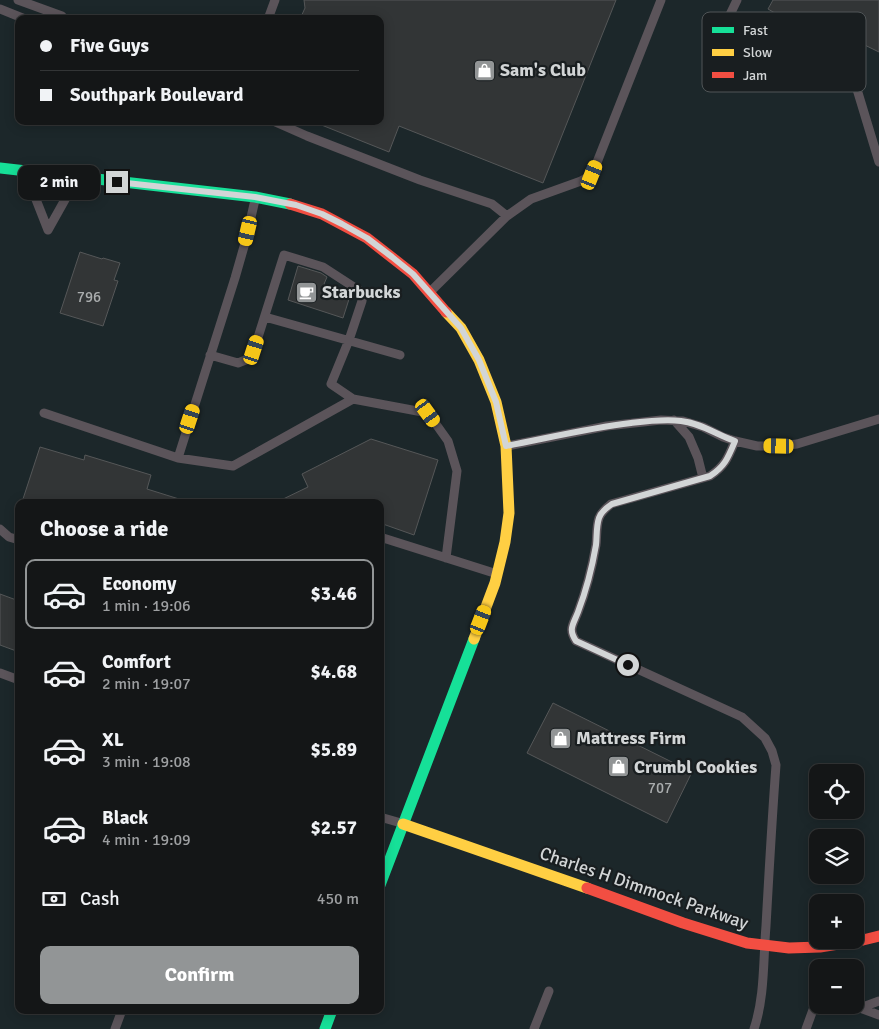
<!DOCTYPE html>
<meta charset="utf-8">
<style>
body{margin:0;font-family:Signika,sans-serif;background:#1d1f20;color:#f1f3f6;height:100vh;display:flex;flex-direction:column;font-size:19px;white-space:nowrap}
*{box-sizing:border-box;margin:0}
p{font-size:16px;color:#9d9fa1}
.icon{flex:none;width:28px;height:28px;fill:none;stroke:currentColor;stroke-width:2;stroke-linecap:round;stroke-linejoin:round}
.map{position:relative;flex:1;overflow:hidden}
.panel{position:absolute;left:15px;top:499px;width:369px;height:515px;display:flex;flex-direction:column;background:#141617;border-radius:10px;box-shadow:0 2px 12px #0003,0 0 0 1px #333536}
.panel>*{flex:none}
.guide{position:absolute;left:15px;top:15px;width:369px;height:110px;border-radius:10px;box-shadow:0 2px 12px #0003,0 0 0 1px #333536;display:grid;align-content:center;height:110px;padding:0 25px;background:#141617}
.fabs{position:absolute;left:809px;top:764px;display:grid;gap:10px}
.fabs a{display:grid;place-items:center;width:55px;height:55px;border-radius:10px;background:#141617;box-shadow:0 2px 12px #0003,0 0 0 1px #333536;font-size:25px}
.end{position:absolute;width:22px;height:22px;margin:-11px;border:6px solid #d2d5d6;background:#111;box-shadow:0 0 0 2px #111}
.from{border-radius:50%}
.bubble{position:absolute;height:35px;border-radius:10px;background:#141617;box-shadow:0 2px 12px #0003,0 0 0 1px #333536;font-size:16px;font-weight:700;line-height:35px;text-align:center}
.car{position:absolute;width:15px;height:30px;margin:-15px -8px;border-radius:6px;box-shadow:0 0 4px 1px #0007;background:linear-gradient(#f5c518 24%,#345 0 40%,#f5c518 0 76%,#345 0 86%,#f5c518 0)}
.guide b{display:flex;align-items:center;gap:18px;height:48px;font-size:19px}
.guide b+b{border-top:1px solid #333536}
.guide i{width:12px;height:12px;background:#f1f3f6}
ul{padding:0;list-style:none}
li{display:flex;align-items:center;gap:15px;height:70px;margin:0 10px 8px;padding:0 15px;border:2px solid transparent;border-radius:10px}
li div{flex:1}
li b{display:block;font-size:19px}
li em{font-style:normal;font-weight:700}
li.on{border-color:#929596}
li>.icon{width:45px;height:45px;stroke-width:1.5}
h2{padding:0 25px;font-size:22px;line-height:60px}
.pay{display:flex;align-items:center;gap:12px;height:55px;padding:0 25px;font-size:19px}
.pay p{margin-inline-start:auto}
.primary-button{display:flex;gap:10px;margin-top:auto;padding:10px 25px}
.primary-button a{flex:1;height:58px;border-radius:10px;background:#929596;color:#fff;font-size:20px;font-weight:700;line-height:58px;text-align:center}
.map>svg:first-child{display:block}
</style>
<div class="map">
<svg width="879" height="1029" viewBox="0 0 879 1029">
<rect width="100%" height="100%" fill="#1a1d1f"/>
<path fill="#1c272a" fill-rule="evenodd" d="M0,0H879V1029H0ZM19,19H380V121H19ZM19,502H380V1010H19ZM818,772H855V810H818ZM818,838H855V875H818ZM818,902H855V940H818ZM818,968H855V1005H818Z"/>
<path fill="#323536" stroke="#555758" d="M304,0H616L543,183L399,126L389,152L314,122L380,121V19H300L305,8Z
M773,0H879V52L803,15L797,26L768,9Z
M80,252L102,259L103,258L120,263L114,280L118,281L103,326L60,313Z
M298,266L321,273L327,277L324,284L351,293L343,318L288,300Z
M371,439L438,460L414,535L380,523V502H277L308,487L302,474Z
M40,447L84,460L85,455L151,475L147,489L179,499L178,502H22Z
M0,594L19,601V652L0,645Z
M553,703L692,772L667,823L527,753Z"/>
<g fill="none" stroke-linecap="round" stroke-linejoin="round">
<path stroke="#5b545a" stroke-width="9" d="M18,0L62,16
M0,9L25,19
M268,19L275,0
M724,27L737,0
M842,75L851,79L856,86L879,162
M273,121L307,136L420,180L492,204L507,216
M26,174L48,230L76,180
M431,291L507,216L531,199L581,181L592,175L661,0
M265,317L400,355
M210,355L238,363L248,359L254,350L284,255L323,267L363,293L362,301L349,340L331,384L353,399
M44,413L178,458L233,466L353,399L428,413L448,441L457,471L446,558
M674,420L689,437L698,458L703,478
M735,441C728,458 725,466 710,476L611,504C606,508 601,512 599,518C596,527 597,537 596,545C592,568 586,591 578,612C573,625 568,629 576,641L742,717L765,738L772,751L776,765C772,819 769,872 766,926C763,961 765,996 754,1029
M507,446L607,426L661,420L683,421L703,427L723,437L735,441L757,446H779L797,444L879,419
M178,458L235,278L245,243L255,200
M0,529L9,537L19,540
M380,537L494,573
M0,673L19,680
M380,817L401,823
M850,1005L860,1008L879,1001
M860,1008L879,1015
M115,1029L122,1010
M534,1029L549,991
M806,1029L814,1007L818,1004"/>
<path stroke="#16e098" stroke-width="11" d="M0,168L255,197L290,204
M380,885L474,639
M325,1029L332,1010"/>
<path stroke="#ffcf43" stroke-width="11" d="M446,312L461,328L479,360L496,402L506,446L509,513L505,542L495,583L474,639
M403,824L587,888"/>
<path stroke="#f24e42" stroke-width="11" d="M290,204L322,214L367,238L413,274L446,312
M587,888L683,923L747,943L789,948L820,947L863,940L879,936"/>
</g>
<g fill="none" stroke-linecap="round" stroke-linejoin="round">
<path stroke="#d2d5d6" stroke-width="6" d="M117,182L255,197L296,205L322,214L342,224L367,238L392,257L413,274L461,328L479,360L496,402L506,446C548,438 589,428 631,423C648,421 664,419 681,421C701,423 717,435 735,441C728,458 725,466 710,476L612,504C606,508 601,512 599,518C596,527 597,537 596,545C592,568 586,591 578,612C573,625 568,629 576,641L628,665"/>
</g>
<defs>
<symbol id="shop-square" viewBox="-11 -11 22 22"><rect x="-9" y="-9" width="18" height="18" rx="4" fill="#929596" stroke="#191e20"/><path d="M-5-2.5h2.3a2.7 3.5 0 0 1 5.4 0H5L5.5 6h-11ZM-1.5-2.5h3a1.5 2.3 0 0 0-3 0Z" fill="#fff"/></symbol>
<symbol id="cafe-square" viewBox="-11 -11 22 22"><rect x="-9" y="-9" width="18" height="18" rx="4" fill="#929596" stroke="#191e20"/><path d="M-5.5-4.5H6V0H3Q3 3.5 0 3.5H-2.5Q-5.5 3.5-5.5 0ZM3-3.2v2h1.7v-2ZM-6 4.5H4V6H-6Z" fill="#fff"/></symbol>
</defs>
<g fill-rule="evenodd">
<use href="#shop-square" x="472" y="58" width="25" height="25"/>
<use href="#cafe-square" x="294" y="280" width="25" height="25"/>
<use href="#shop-square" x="548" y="726" width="25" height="25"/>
<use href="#shop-square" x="606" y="754" width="25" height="25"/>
</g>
<g text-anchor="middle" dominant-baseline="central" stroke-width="4.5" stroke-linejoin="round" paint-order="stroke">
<g font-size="15" fill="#aaadae">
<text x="89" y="297">796</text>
<text x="660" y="788">707</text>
</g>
<g font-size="18" font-weight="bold" fill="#d2d5d6" stroke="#191e20" text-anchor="start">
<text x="500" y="70">Sam's Club</text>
<text x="322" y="292">Starbucks</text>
<text x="576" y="738">Mattress Firm</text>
<text x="634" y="767">Crumbl Cookies</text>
</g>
<g font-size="18" fill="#d2d5d6" stroke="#191e20">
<text transform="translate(644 888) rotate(19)">Charles H Dimmock Parkway</text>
</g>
</g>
<rect x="702" y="12" width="164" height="80" rx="8" fill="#191e20" stroke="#505557" stroke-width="1"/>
<rect x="712" y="27" width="22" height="6" fill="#16e098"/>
<rect x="712" y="49" width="22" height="7" fill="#ffcf43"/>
<rect x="712" y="72" width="22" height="6" fill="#f24e42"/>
<g font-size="14" fill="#d2d5d6">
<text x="743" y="35">Fast</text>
<text x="743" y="57">Slow</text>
<text x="743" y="80">Jam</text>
</g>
</svg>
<div class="fabs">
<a><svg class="icon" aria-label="locate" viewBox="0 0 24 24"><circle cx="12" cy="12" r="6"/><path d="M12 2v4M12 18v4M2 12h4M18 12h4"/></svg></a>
<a><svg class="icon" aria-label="layers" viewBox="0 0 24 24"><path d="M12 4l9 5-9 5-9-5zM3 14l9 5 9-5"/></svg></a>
<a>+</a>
<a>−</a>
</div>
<i class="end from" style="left:628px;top:665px"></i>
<i class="end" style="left:117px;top:182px"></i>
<div class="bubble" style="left:18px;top:165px;width:82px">2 min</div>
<i class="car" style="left:592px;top:175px;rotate:22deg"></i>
<i class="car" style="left:248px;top:231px;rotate:193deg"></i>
<i class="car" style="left:254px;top:350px;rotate:18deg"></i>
<i class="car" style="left:428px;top:413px;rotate:144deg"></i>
<i class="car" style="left:190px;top:419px;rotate:18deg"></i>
<i class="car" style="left:779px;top:446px;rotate:271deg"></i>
<i class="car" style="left:481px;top:620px;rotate:21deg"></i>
<div class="guide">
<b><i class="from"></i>Five Guys</b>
<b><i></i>Southpark Boulevard</b>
</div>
<section class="panel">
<h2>Choose a ride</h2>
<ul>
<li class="on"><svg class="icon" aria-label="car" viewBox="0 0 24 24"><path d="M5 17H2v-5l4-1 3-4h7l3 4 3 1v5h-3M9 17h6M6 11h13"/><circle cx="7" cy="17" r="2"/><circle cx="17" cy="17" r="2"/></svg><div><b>Economy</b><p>1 min · 19:06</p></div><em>$3.46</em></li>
<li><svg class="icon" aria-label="car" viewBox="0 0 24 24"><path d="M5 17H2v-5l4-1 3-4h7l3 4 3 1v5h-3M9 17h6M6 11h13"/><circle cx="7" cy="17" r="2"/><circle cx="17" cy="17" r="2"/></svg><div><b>Comfort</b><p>2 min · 19:07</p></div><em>$4.68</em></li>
<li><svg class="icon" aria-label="car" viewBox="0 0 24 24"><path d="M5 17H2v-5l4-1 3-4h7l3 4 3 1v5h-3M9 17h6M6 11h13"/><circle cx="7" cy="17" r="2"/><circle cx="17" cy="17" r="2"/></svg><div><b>XL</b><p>3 min · 19:08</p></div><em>$5.89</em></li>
<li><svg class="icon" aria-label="car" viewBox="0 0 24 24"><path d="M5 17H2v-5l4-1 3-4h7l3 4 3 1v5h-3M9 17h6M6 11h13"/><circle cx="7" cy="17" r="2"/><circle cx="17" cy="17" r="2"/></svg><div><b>Black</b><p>4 min · 19:09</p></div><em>$2.57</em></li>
</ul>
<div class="pay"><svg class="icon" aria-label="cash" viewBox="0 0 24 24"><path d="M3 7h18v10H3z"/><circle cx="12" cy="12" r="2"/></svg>Cash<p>450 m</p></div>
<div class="primary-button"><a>Confirm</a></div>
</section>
</div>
